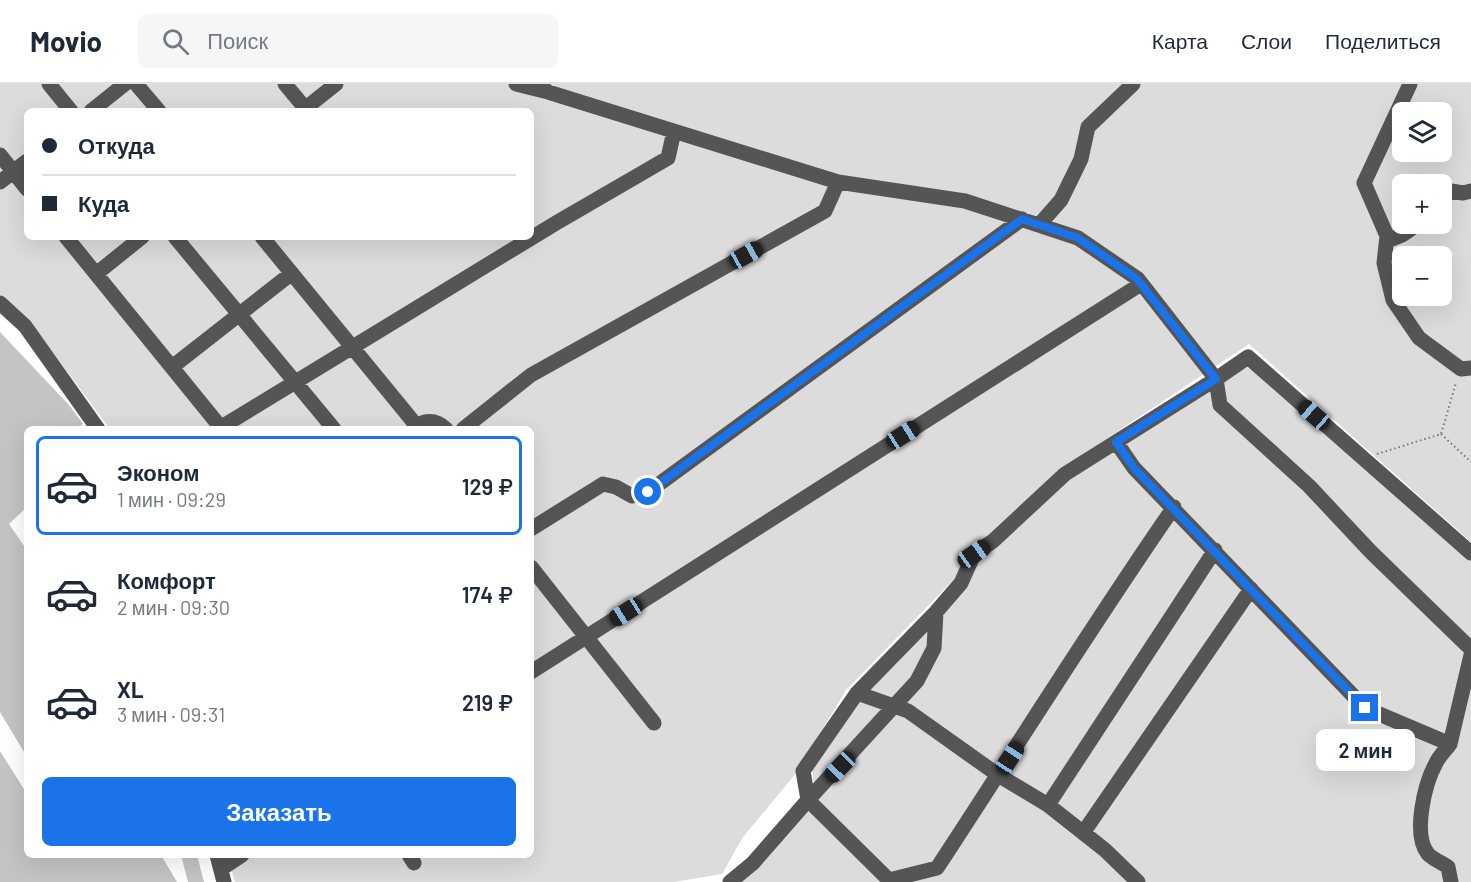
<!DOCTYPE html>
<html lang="ru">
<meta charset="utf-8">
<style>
body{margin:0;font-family:Barlow,sans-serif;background:#f6f6f7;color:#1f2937;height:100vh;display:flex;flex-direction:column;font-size:22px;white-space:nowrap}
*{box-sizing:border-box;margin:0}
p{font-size:20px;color:#747a83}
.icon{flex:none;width:33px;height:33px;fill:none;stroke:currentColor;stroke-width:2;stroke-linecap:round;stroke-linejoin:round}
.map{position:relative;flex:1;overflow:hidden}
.panel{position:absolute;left:24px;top:342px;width:510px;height:432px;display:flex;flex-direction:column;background:#fff;border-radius:9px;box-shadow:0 6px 24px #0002}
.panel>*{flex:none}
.top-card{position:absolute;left:24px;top:24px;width:510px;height:132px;border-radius:9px;box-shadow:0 6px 24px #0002;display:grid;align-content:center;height:132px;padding:0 18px;background:#fff}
.buttons{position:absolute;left:1392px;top:18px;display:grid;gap:12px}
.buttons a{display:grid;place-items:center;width:60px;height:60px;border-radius:9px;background:#fff;box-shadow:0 6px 24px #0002;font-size:30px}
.end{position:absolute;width:27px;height:27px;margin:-14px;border:8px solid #1a73e8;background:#fff;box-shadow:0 0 0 3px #fff}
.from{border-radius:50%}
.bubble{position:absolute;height:42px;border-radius:9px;background:#fff;box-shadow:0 6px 24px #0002;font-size:20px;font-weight:600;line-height:42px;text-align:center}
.car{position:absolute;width:18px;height:36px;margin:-18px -9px;border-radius:8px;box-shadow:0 0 4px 2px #0007;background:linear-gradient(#222 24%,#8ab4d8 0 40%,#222 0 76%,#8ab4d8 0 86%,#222 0)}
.top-card b{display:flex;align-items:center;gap:21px;height:57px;font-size:22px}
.top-card b+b{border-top:2px solid #e0e1e3}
.top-card i{width:15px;height:15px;background:#1f2937}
ul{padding:10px 0 0;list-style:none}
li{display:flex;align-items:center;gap:18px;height:99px;margin:0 12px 9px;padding:0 6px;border:3px solid transparent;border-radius:9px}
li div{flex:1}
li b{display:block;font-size:22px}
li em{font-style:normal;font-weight:600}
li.active{border-color:#1a73e8}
li>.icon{width:54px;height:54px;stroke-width:1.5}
.action{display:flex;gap:12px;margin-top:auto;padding:12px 18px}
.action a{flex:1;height:69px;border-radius:9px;background:#1a73e8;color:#fff;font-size:24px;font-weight:600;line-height:69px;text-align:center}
header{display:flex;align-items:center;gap:36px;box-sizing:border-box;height:84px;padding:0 30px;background:#fff;border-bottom:2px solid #e0e1e3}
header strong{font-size:28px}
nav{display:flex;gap:33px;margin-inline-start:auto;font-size:21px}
.search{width:420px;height:54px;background:#f6f6f7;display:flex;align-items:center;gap:15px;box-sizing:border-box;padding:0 21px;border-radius:9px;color:#747a83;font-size:22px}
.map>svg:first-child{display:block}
</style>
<header>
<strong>Movio</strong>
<div class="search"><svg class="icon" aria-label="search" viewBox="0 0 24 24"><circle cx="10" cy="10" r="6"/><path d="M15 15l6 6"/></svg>Поиск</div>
<nav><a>Карта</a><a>Слои</a><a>Поделиться</a></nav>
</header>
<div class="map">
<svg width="1471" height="798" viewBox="0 0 1471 798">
<rect width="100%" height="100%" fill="#fff"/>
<path fill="#dcdcdc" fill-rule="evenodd" d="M0,0H1471V458L1249,260L1061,385L846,606L797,688L743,753L722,790L674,798H235L227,771H531V345H110L28,235L0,211ZM27,27H531V153H27ZM1402,28H1442V68H1402ZM1402,100H1442V140H1402ZM1402,172H1442V212H1402Z
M1243,282L1257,288L1471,476V798H740L815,711L812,685L858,616L977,476L1068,394Z"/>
<path fill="#c4c4c4" d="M0,248L69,321L83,340L77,345H27V423L9,440L27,466V673L0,628Z
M0,667L27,710V771H161L177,798H0Z
M181,771H197L204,798H188Z"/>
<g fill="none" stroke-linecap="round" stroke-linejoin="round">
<path stroke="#777" stroke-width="2" stroke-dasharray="1.5 3" stroke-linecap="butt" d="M1441,350L1471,378
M1377,370L1441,350L1456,299"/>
<path stroke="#555" stroke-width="15" d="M49,0L71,27
M136,0L159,27
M285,0L305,24
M516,0L548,8
M538,0L548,8L838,98L965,117L1078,154L1138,195L1216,295L1248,273L1471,469
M1410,0L1364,99L1387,152L1384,179L1393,216L1419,254L1461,285L1471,284
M91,27L125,0
M302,27L336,0
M0,71L27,105
M0,98L27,77
M1442,116L1451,107L1463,109L1471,107
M1039,141L1061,116L1081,75L1088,43L1133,0
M66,153L222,345
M175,153L334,345
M262,153L416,341
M1387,157L1402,151L1418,140
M96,190L142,153
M0,219L25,242L98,345
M172,283L292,189
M220,344L556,139L668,74L674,47
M413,345C423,335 436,335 446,345
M463,345L531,291L825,127L838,98
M1116,358L1134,384L1365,624L1450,660C1446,666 1439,672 1436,679C1425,699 1412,750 1428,770C1433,775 1442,779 1448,783L1451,798
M531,445L603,400L616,403L632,412L648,408L1022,135
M531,483L654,639
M531,588L1141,200
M857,609L908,627L998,691L1048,721L1105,766L1138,798
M1450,660L1471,571
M1048,721L1215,466
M1083,749L1251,505
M217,771L224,798
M409,771L414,779
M221,785L242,771
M889,796L808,716L917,597L934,564L936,528
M730,798L753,779L808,716L803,687L857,609L936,528L961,499L974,470L993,457L1065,390L1216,295L1220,321L1309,402L1371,468L1471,565
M889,798V796L937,784C1016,664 1092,541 1174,423"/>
</g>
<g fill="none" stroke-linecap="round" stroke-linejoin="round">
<path stroke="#1a73e8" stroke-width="8" d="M648,408L1022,135L1078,154L1137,195L1216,295L1116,358L1134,384L1365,624"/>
</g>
</svg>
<div class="buttons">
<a><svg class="icon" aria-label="layers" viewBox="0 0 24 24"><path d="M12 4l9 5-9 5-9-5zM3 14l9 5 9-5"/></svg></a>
<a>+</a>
<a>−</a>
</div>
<i class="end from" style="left:648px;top:408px"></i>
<i class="end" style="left:1365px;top:624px"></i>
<div class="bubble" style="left:1316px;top:645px;width:99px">2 мин</div>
<i class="car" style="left:746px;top:171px;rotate:61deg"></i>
<i class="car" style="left:1314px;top:331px;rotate:311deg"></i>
<i class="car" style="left:903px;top:351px;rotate:58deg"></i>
<i class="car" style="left:974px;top:470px;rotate:55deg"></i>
<i class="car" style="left:626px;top:528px;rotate:238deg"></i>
<i class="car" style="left:1010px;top:674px;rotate:33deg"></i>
<i class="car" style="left:840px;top:683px;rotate:224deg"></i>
<div class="top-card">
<b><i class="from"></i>Откуда</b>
<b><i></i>Куда</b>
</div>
<section class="panel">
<ul>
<li class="active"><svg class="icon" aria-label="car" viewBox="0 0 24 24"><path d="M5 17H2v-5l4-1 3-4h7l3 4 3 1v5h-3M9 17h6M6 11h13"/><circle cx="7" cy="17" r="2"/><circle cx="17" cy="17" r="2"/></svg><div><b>Эконом</b><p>1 мин · 09:29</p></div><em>129 ₽</em></li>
<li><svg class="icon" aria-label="car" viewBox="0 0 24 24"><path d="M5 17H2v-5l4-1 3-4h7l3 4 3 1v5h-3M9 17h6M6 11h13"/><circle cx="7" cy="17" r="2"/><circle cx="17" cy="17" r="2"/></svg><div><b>Комфорт</b><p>2 мин · 09:30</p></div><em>174 ₽</em></li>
<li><svg class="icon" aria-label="car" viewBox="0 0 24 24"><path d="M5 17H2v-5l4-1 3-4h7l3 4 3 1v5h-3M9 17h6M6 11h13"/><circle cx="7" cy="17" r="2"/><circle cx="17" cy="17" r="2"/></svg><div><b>XL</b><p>3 мин · 09:31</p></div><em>219 ₽</em></li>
</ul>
<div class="action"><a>Заказать</a></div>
</section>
</div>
